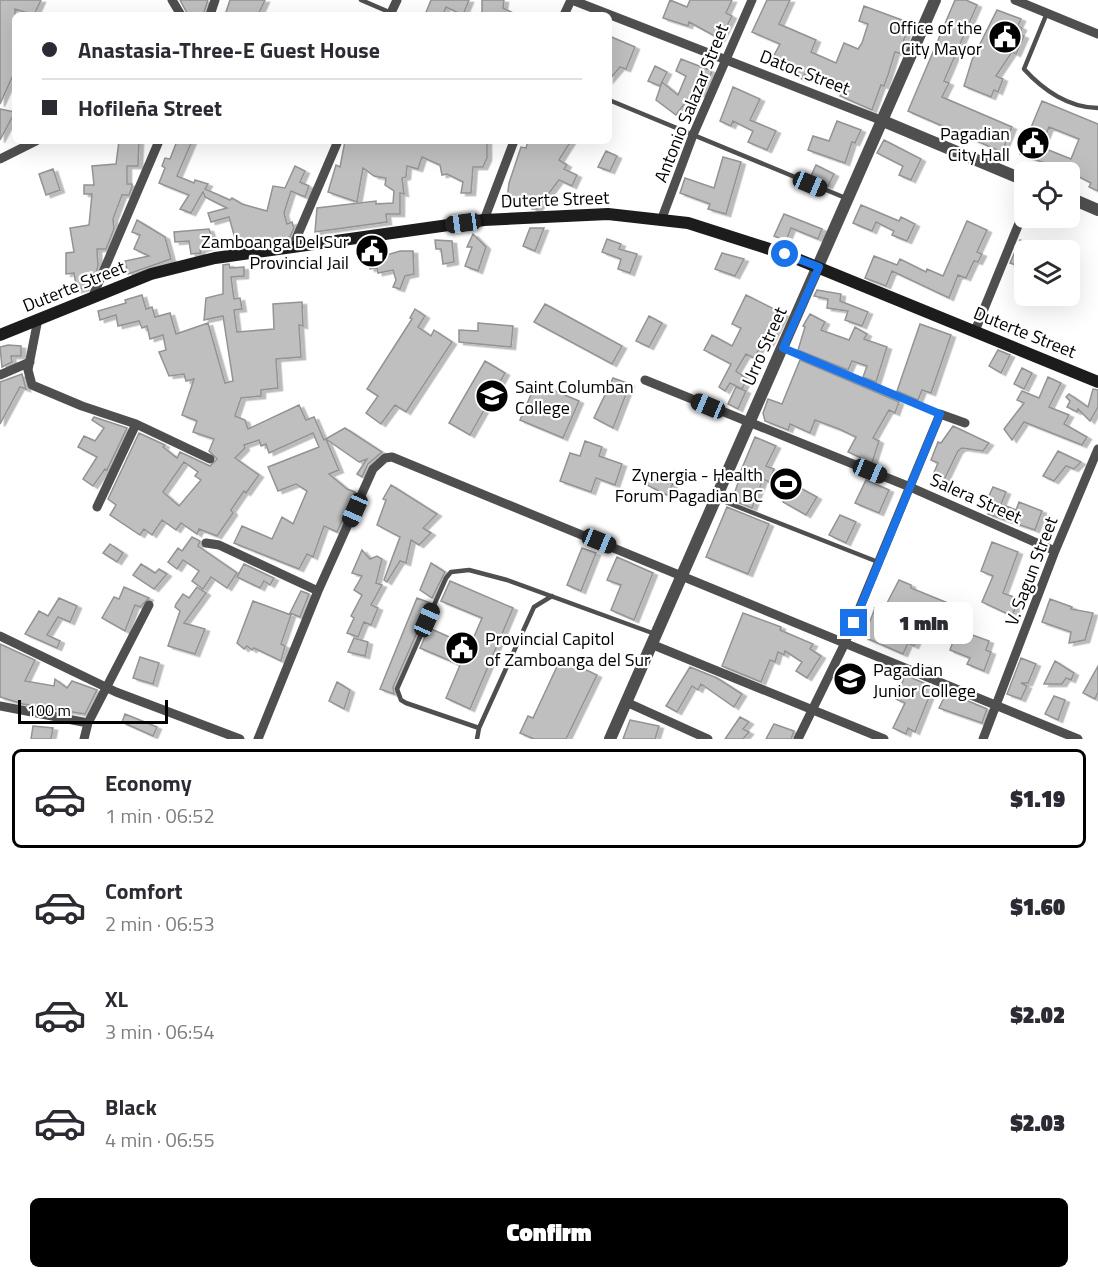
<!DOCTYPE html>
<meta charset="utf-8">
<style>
body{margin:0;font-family:"Titillium Web",sans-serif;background:#f2f2f3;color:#2b2b33;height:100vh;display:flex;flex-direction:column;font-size:22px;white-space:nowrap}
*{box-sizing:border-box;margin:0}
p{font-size:20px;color:#7c7c81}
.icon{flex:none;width:33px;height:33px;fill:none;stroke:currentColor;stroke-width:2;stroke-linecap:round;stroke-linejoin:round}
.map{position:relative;height:739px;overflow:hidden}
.side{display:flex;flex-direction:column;background:#fff;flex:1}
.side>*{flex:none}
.top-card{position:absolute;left:12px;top:12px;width:600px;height:132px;border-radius:9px;box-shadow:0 6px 24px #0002;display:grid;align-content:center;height:132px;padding:0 30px;background:#fff}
.buttons{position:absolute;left:1014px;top:162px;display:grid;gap:12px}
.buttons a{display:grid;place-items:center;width:66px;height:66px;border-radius:9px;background:#fff;box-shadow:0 6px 24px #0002;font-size:30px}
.scale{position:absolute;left:18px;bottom:15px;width:150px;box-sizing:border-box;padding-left:6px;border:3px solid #000;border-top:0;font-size:16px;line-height:21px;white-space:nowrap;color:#000;-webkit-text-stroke:4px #fff;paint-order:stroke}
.end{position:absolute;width:27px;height:27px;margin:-14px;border:8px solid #1a73e8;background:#fff;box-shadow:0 0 0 3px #fff}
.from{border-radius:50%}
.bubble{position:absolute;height:42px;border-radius:9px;background:#fff;box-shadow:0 6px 24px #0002;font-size:20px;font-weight:800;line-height:42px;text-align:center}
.car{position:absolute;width:18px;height:36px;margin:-18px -9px;border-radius:8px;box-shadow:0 0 4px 2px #0007;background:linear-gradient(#222 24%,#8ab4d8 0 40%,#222 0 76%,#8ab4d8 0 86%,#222 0)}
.top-card b{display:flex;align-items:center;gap:21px;height:57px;font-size:22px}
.top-card b+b{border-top:2px solid #e1e1e2}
.top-card i{width:15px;height:15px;background:#2b2b33}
ul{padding:10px 0 0;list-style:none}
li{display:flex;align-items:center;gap:18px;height:99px;margin:0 12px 9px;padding:0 18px;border:3px solid transparent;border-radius:9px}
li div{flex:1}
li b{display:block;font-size:22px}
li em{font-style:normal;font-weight:800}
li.current{border-color:#000}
li>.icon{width:54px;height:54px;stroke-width:1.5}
.cta{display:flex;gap:12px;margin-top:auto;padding:12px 30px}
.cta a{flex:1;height:69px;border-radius:9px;background:#000;color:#fff;font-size:24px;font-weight:800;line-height:69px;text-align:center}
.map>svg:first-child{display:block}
</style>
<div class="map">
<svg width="1098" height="739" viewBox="0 0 1098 739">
<defs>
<filter id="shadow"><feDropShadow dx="4.5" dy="2.5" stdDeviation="0" flood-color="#0004"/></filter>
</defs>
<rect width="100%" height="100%" fill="#fff"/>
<path fill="#bfbfbf" stroke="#939393" stroke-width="1.5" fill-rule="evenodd" filter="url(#shadow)" d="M0,0H41L34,15L15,9V71L0,104Z
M180,0H208L203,15H188Z
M230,0H265L258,15H225Z
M431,0H469L463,15L446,7L443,15H425Z
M482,0H504L503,8L517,15H485L482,13Z
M670,0L687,7L690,0H732L726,13L732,16L720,39L689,22L688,26L663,18Z
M767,0H790L779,24L816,40L811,52L836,63L844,43L858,49L862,43L868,24L859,21L864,6L910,23L903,42L906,43L904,50L902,54L895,52L888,75L884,86L881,85L872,110L840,96L843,91L805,74L802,79L771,61L780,44L752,32Z
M955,0H966L977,5L944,81L949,83L942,97L1012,127L1002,152L908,111Z
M997,10L1021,19L1018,26L1022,28L1019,34L1024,36L1016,54L1012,52L996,76L1003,79L998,92L994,90L991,97L964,86L972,60Z
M609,36L635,47L626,69L620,67L609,80Z
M681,59L712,71L703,95L693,92L676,115L656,100L662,82L678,95L686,76L676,71Z
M655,66L667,72L660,86L648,81Z
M733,87L760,99L750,120L776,131L767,150L748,142L753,131L733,121L731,126L720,121Z
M1042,101L1098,124V191L1089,187L1091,183L1070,172L1020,154ZM1049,127L1079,139L1071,159L1041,147Z
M0,109L15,112L0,140Z
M837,121L861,130L855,143L852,142L845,163L808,150L813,136L829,141Z
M884,140L921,159L911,180L899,175L903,166L877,153Z
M119,141H139L138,166H127V184H132V187L129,195H122L113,219L114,229L106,249H97L98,266L96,273H92L93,279L84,281L85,288L77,290L74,273L66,274V253L74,252L70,228L89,225L92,194H84V185H94L92,166L116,164Z
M177,141H192L177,176L194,183L195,180L208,184L205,189L230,200L232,198L242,204L267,211L273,186L285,188L295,166L305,171L300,182L309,186L305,197L291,191L284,213L287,224L292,222L294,228L290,237L278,241L277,237L253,244L251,238L236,242L229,217L211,222L208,213L227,208L205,197L203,192L191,213L180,209L189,195L159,183L165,168L162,166L165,158L170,159Z
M345,141H487V158L483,167H473L471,193H461L463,182L447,174L442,175L440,165L422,157L418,169L407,166L406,177L402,178L404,194L400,193V214H386L387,222L315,232L317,208L376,201V204L393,203L394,191L385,185L386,178L374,176L363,168L357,202L328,192L336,165L340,167Z
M528,141H571L559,160L567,165L564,169L577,175L572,186L559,180L537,209H532L530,201L507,199L509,183L521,147L526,148Z
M606,151L617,156L610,171L598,167Z
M723,157L741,162L726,214L708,209L710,204L680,193L685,178L714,188Z
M816,165L834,174L828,186L810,178Z
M53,169L60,190L46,195L39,174Z
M861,205L899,221L901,217L915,224L907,241L892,235L894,231L876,222L872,231L853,223Z
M784,214L822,229L818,239L791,228L786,241L774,236Z
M137,220L165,237L171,259L128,274L125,261L149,256L134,249L140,235L132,232Z
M967,221L987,230L977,252L982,254L978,262L974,261L966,278L958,275L949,298L892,271L886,286L865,278L874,256L897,265L900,259L926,272L927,269L943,276Z
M530,228H544L535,251L523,246Z
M209,229L215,245L200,250L201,253L191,254L189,241L175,242L174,232Z
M473,234L486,247L478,271L465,266L472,247H467Z
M607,239L621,244L619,249L637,254L630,273L618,269L621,259L602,252Z
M435,240L452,241L454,262L443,264L441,249H436Z
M1020,240L1046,250H1024V268L1010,263Z
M379,249L380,257L400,251H413L414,274L405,276L400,289L393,287L396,280L393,270L378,273L377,268L370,269L366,252Z
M722,253L744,259L735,276L715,269Z
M229,264L230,268L244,267V276L231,277L234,299L240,298L242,309L234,310L237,332L274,329L273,304L302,302L303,326L299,325L301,357L276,359L278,388L261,390V396L241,398L235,416L245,420L248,429L299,405L306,420L314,417L324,440L345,428L382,452L368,464L362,477L357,474L367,459L359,462L326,439L339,470L329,474L347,489L355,492L337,532L324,526L313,557L307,554L299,569L234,543L242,526L272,539L282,517L293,524L307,491L296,484L278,491L268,467L319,447L313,433L269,453L266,444L261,446L259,440L244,445L245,448L235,458L259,475L246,493L244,491L231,510L233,513L217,536L199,529L197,534L181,523L176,530L162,520L152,535L144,529L140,535L110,515L116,505L108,499L139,433L165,445L163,447L177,458L180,452L210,466L217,459L209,451L214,439L193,432L197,421L182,415L194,379L186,381L184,374L169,376L159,352L166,350L163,335L150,339L147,326L142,328L139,321L118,326L116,315L100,320L98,311L126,303L125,300L142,295L146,309L152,307L155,317L170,313L176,334L208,323L225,383L233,381L223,316L204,320L206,298L223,294V265ZM184,462L198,472L195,476L201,480L179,506L163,492Z
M817,290L841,294L840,301L868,312L862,326L845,320L848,311L827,308L828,299L814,296Z
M746,295L784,314L769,343L764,340L754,358L746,354L736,371L747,379L742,389L730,383L725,391L719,387L731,364L704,350L712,335L732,346L741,328L732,324Z
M545,304L622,346L612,364L534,322Z
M415,309L425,316L418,327L431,336L434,330L452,342L406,412L395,405L381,424L366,413L378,396L367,389L412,319L410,318Z
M810,314L825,322L821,330L849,340L855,327L867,334L864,339L887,347L876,382L863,377L867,366L852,361L848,370L798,350L805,327L803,326Z
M649,316L662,323L649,347L636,341Z
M478,323L513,326L511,347L459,342V330L478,331Z
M920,324L951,335L931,393L922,390L918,400L897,391Z
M8,345L21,346V356H11L12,362L2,367L0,347Z
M998,350L1010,355L1001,373L989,366Z
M800,360L899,402L895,413L889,410L873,438L879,441L872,463L848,452L856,437L839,429L815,420L810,433L790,424L788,430L765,421L763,413L768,399L782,404Z
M485,361L505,373L470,435L449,423Z
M1022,368L1032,373L1024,389L1014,384Z
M22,374L26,389L20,387L0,424V382Z
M1048,377L1061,383L1049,407L1069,415L1064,424L1087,437L1082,445L1024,422L1012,440L1004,429L1024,403L1017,400L1022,391L1039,398Z
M613,378L630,384L613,428L594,418Z
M536,383L579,401L563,438L520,420Z
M736,387L746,391L738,409L728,404Z
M1093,389L1098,390V407L1090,421L1078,409L1077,412L1067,407L1070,401L1066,397L1069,394L1088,407Z
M94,417L127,428L107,470L105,469L93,486L83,479L97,457L78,447L84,436L95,441L104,428L92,420Z
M953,426L989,443L983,451L962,448L958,451L943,482L932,477L938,463L931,460L938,442L941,443Z
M755,437L776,446L766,466L774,469L769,482L763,479L752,508L732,500L739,480H737Z
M585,441L602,447L599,456L622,464L615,485L596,478L591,492L560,481L570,453L580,456Z
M1058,451L1081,462L1074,469L1066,466L1054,481L1043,476Z
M653,474L673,484L667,495L647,485Z
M866,480L889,490L879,513L855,503Z
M793,484L817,497L806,515L783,502Z
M391,485L437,514L423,528L431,533L419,545L411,540L406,563L400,561L387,582L384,580L400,537L377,525L386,500L383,499Z
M993,487L1006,492L1001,504L1016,510L1019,502L1042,511L1035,530L988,514L990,510L984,507Z
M727,507L769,524L748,574L706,557Z
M840,515L856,522L846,543L829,535Z
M192,537L200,541L198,546L237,573L227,588L211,577L203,589L192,581L199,571L183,560L177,569L168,562L178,548L182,551Z
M992,542L1018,552L1003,593L1019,599L1012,616L982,602L993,576L981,571Z
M110,544L123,553L117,562L103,553Z
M582,548L596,553L581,591L567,585Z
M362,550L370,559L377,556L382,559L376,583L382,585L371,605L378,608L371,625L364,622L358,637L347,633L354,618L351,616L362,595L354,590L362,576L352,573Z
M617,557L653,573L634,620L611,610L621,585L607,580Z
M431,563L445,572L432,598L420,590Z
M141,564L155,573L159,569L167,574L154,589L133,575Z
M244,564L274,578L270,585L264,581L260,588L237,577Z
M899,580L911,585V588L960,608L956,620L931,610L914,646L908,643L903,654L864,637L875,608L879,609L882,603L886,605Z
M450,581L513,608L470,709L446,698L460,665L420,648L429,628L470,646L482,618L441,601Z
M124,587L149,598L140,607L135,605L125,631L102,618L114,597L119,599Z
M197,587L206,593L184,623L205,629L195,654L168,646L180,611L175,607L176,604L183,594L189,598Z
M301,591L309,594L300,617L290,613Z
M59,598L77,606L70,622L58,617L47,635L60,641L57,648L25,634L39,611L48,616Z
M417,598L430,603L393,687L394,694L380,689Z
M1050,599L1072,607L1071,609L1093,613L1085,640L1069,643L1071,632L1042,622Z
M253,601L291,615L281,644L285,646L281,661L254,648L252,650L247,646L244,649L237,643Z
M743,613L781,627L780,630L813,644L810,649L821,656L807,678L796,671L802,662L785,651L784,655L778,652L775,662L770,660L761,682L722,666Z
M964,632L989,641L986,650L991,652L984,671L967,664L970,658L950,650L955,636L962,639Z
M354,638L368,642L365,656L348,652Z
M0,644L35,660L25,681L54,686L55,679L67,688L72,681L97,690L85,714L23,704L0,697Z
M140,657L159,663L153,684L133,678Z
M561,658L597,675L566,739H534L520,733L528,716L533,718Z
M1021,658L1036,664L1028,683H1021L1027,686L1021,699L1007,694Z
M1055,661L1074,673L1071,680L1066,678L1062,684H1044Z
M1098,666V692L1095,699L1083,693Z
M690,667L717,678L742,694L734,707L701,684L698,690L692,686L677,712L666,706Z
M905,675L933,687L915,732L908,728L906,734L893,728L905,703L896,699Z
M337,682L350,690L344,709L329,701Z
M947,692L987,709L982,723L939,708Z
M1054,696L1065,700L1058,720L1045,714Z
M125,714L157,727L153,736L122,722Z
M740,717L749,722L743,729L749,732L743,739H725Z
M630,720L659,726L655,739H623Z
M774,724L794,731L791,739H766Z
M33,726L53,728L51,739H31Z"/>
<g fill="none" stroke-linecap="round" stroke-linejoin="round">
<path stroke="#4f4f4f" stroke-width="4.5" d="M361,0L396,15
M1047,13L1024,69C1043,90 1069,108 1098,108
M609,100L848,199
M783,348L940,414
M718,499L878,562
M479,728L406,703L401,700L397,689L446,578L451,572L469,570L507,580L655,634
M477,739L479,728L534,607L552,596"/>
<path stroke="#4f4f4f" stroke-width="9" d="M172,0L181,15
M572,0L883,121
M1015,0L1098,34
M210,15L215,0
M390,15L397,0
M564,15L571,0
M0,159L36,141
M662,218L693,135L752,0
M484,220L514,141
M293,246L338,141
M92,298L159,141
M38,319L28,370L32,385L82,406L136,424L210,459
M975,331L1024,211
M0,375L30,362
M645,380L910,487L1055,551
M97,507L136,424
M206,543L219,545L318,591
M0,636L116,692L240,739
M651,644L884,739
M626,702L708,739
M0,706L88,723
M84,739L88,723L149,605
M258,739L318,591L373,469L385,458L392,457L1078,739
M798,739L845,643L940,414L965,423
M983,739L1055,551L1098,449"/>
<path stroke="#4f4f4f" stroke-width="12" d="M883,121L1024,180
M1070,198L1098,210
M610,739L935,0"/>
<path stroke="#1c1c1c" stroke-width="12" d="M0,335L151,274L215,258L484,220L608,214L688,223L785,254L1098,382"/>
</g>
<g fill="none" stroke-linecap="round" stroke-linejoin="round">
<path stroke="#1a73e8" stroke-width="8" d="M785,254L819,267L783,348L940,414L854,623"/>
</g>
<defs>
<symbol id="civic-disc" viewBox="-11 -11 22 22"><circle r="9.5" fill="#000" stroke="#fff"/><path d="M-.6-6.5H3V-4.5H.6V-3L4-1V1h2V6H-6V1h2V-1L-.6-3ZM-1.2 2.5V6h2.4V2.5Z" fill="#fff"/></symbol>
<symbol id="school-disc" viewBox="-11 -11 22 22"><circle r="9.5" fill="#000" stroke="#fff"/><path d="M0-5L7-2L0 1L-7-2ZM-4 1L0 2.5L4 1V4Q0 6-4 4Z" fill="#fff"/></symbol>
<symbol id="stadium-disc" viewBox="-11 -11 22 22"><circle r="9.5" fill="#000" stroke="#fff"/><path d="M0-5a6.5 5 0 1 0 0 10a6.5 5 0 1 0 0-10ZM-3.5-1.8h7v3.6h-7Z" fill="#fff"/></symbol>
</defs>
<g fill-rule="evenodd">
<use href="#civic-disc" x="986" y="18" width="38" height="38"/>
<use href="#civic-disc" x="1014" y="124" width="38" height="38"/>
<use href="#civic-disc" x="353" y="232" width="38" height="38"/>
<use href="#school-disc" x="473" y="377" width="38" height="38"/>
<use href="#stadium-disc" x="767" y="465" width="38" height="38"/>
<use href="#civic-disc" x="443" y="629" width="38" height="38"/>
<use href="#school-disc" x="831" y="660" width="38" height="38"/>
</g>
<g text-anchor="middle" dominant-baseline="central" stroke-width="4.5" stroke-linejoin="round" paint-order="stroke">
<g font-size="18" fill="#000" stroke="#fff" text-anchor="end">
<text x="982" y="27">Office of the<tspan x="982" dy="21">City Mayor</tspan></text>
<text x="1010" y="133">Pagadian<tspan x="1010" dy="21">City Hall</tspan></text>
<text x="349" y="241">Zamboanga Del Sur<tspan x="349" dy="21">Provincial Jail</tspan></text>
<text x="515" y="386" text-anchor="start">Saint Columban<tspan x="515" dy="21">College</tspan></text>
<text x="763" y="474">Zynergia - Health<tspan x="763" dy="21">Forum Pagadian BC</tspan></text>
<text x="485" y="638" text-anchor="start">Provincial Capitol<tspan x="485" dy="21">of Zamboanga del Sur</tspan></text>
<text x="873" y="669" text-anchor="start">Pagadian<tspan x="873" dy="21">Junior College</tspan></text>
</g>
<g font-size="18" fill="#000" stroke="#fff">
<text transform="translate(805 72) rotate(21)">Datoc Street</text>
<text transform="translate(691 103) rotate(-68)">Antonio Salazar Street</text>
<text transform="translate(555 199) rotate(-2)">Duterte Street</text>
<text transform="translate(74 286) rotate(-22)">Duterte Street</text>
<text transform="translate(1025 332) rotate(22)">Duterte Street</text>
<text transform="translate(764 346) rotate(-66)">Urro Street</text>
<text transform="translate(976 498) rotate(24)">Salera Street</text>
<text transform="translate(1031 571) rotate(-69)">V. Sagun Street</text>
</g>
</g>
</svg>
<div class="buttons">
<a><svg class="icon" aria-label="locate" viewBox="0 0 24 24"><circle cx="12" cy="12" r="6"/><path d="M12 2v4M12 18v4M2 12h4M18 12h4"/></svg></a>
<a><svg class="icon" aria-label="layers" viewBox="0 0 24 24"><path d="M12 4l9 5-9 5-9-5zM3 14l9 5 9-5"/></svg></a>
</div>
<div class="scale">100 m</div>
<i class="end from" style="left:785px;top:254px"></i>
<i class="end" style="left:854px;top:623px"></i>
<div class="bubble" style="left:874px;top:602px;width:99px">1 min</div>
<i class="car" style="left:810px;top:184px;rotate:113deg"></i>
<i class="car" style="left:463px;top:223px;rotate:262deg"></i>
<i class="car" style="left:708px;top:406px;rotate:293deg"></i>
<i class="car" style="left:870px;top:471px;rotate:112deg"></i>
<i class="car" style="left:355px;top:510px;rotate:204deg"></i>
<i class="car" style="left:599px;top:541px;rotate:112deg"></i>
<i class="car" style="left:427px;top:620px;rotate:24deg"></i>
<div class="top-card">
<b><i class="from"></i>Anastasia-Three-E Guest House</b>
<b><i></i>Hofileña Street</b>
</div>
</div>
<section class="side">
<ul>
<li class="current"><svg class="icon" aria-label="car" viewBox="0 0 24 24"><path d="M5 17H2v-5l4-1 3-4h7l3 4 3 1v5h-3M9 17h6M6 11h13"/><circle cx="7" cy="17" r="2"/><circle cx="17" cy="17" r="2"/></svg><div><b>Economy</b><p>1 min · 06:52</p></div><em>$1.19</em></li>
<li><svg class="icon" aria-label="car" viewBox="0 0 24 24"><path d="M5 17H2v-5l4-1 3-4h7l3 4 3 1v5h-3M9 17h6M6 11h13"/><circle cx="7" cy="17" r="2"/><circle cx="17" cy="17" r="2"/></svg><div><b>Comfort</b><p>2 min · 06:53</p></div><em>$1.60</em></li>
<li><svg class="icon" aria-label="car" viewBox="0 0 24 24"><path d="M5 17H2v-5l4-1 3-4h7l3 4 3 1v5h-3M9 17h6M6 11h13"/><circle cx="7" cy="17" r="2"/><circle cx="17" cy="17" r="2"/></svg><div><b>XL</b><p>3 min · 06:54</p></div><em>$2.02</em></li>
<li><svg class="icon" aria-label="car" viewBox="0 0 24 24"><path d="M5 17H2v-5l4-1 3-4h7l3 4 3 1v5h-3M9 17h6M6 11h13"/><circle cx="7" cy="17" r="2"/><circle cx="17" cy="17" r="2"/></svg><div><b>Black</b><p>4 min · 06:55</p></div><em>$2.03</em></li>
</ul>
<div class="cta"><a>Confirm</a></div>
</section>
